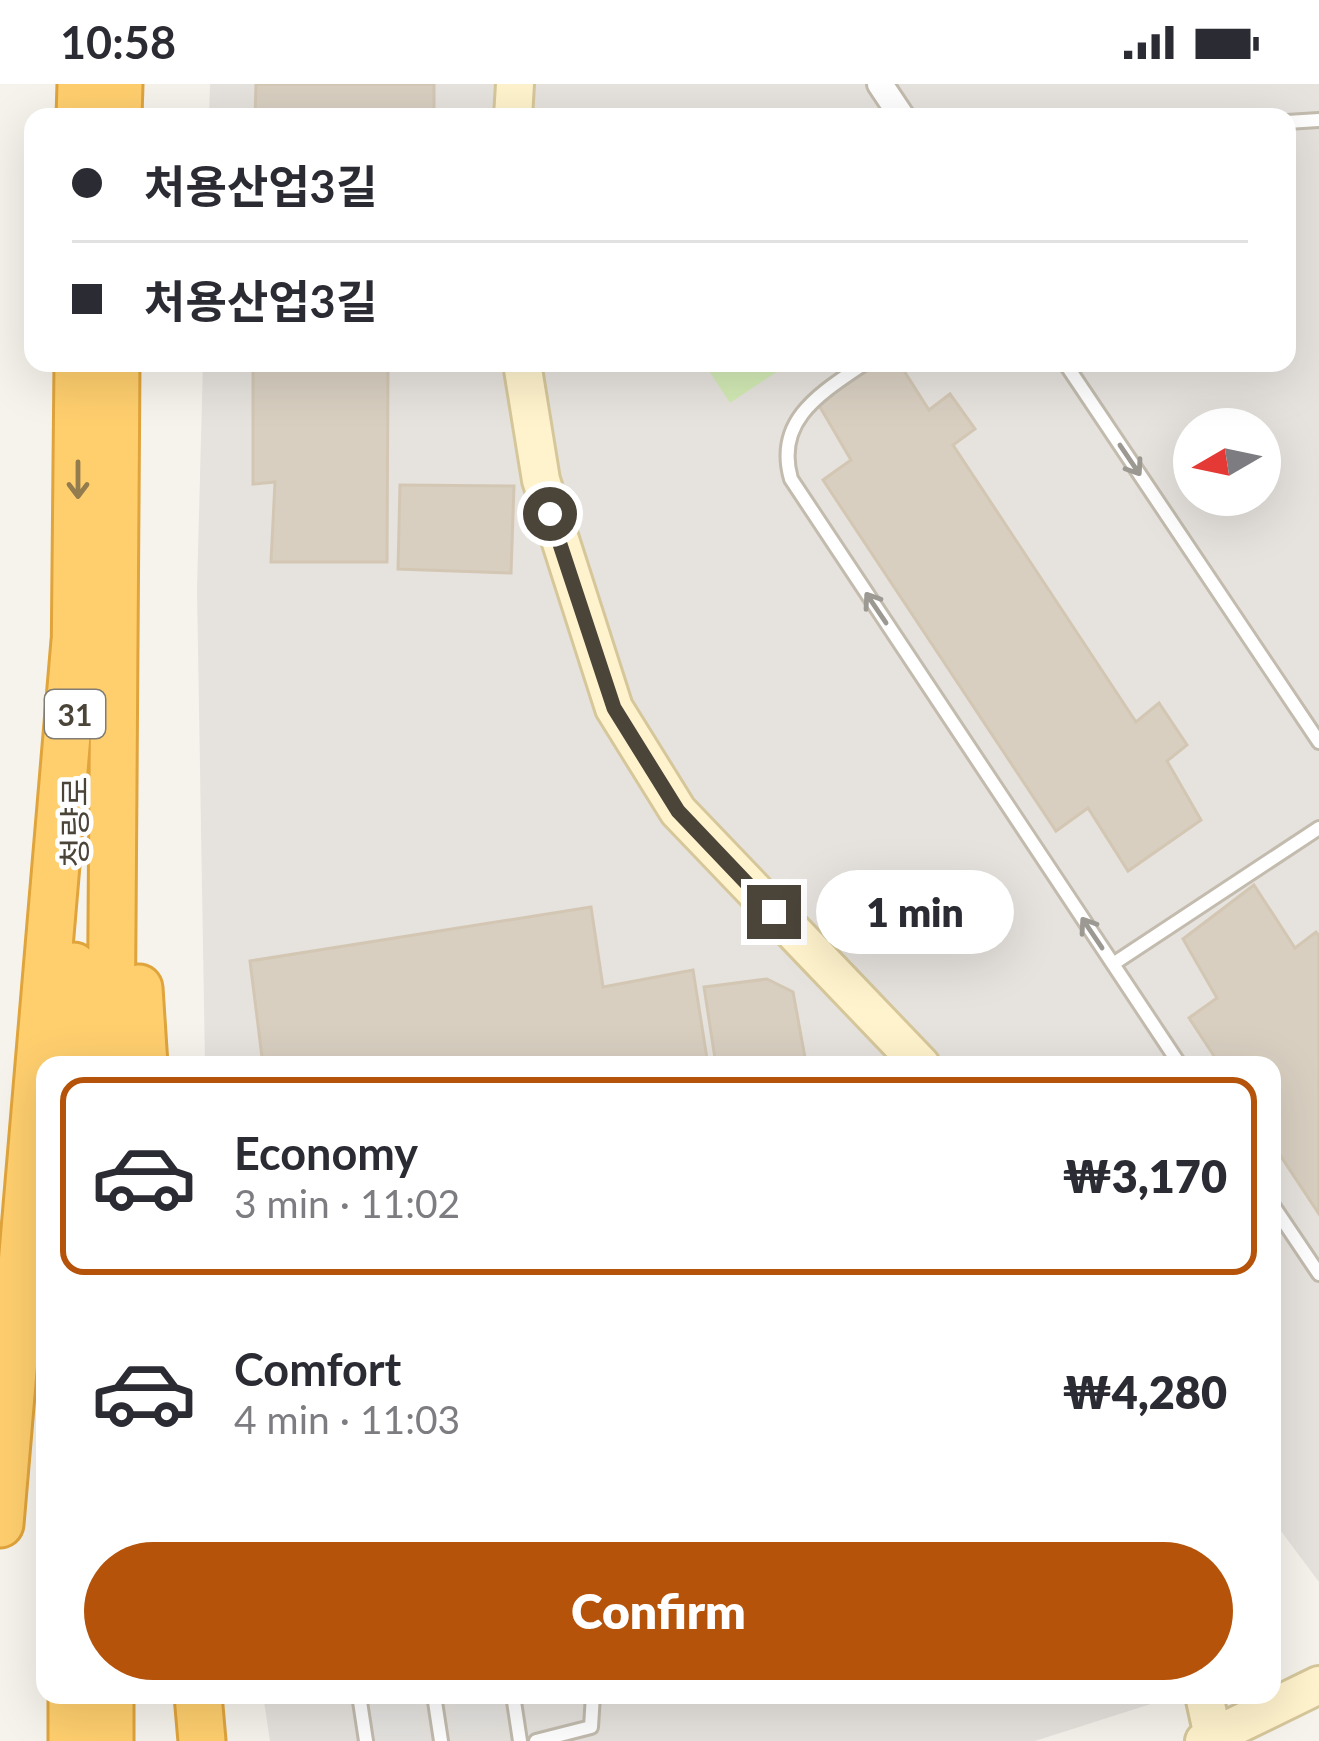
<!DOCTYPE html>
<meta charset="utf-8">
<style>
body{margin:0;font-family:Lato,"Noto Sans KR",sans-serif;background:#f7f7f7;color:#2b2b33;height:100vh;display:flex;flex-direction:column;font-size:45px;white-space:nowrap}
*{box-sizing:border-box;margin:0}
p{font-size:39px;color:#7c7c81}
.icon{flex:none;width:66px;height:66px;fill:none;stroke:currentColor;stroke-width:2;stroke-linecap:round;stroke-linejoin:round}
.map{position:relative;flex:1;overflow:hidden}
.panel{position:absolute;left:36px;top:972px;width:1245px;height:648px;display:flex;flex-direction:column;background:#fff;border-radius:24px;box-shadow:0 12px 48px #0002}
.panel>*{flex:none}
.hud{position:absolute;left:24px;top:24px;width:1272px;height:264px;border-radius:24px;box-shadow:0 12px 48px #0002;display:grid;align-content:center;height:264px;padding:0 48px;background:#fff}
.needle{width:78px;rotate:261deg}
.fabs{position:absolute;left:1173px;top:324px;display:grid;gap:24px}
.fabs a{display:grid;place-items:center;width:108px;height:108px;border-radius:50%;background:#fff;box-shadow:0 12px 48px #0002;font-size:60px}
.end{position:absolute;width:54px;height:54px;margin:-27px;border:15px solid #4b4439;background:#fff;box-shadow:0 0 0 6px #fff}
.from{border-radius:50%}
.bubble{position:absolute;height:84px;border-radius:42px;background:#fff;box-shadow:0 12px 48px #0002;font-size:39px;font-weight:800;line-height:84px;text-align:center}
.hud b{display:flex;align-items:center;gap:42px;height:114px;font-size:45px}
.hud b+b{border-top:3px solid #e1e1e2}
.hud i{width:30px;height:30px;background:#2b2b33}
ul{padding:21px 0 0;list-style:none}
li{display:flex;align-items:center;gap:36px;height:198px;margin:0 24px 18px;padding:0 24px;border:6px solid transparent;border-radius:24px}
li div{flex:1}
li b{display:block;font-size:45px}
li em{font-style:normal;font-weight:800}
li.on{border-color:#b45309}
li>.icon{width:108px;height:108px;stroke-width:1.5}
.cta{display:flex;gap:24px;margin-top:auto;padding:24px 48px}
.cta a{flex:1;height:138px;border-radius:72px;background:#b45309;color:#fff;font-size:48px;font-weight:800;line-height:138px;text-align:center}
.status{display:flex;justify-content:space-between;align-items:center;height:84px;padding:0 60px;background:#fff;direction:ltr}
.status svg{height:33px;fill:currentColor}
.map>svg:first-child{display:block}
</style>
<div class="status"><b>10:58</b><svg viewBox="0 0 49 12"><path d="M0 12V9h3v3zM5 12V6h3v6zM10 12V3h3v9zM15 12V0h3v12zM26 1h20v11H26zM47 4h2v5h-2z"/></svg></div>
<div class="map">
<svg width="1319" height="1657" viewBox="0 0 1319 1657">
<rect width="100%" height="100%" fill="#f6f3ec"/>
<path fill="#e6e2dd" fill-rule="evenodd" d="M210,0H1319V1498L1272,1435V981H205L197,506L203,279H1287V33H209ZM1194,345H1260V411H1194Z
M263,1611H1179L1035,1657H270Z"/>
<path fill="#d2eab5" d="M704,279H790L730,319Z"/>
<path fill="#e5e3e0" d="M369,1611H417L424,1657H376Z
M451,1611H499L504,1642L457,1650Z"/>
<path fill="#d8cfc1" stroke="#d3c7b4" stroke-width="3" d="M256,0H434V33H255Z
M253,279H388L387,478H271L275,398L253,400Z
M868,279H899L929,326L950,310L975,345L953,361L1136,638L1159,619L1187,661L1167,677L1201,736L1128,787L1088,724L1056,747L823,396L851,376L817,318Z
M400,401L514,402L511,489L398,485Z
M1254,801L1295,864L1316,848L1319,852V1130L1272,1059V981H1220L1189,934L1217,914L1183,855Z
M591,823L603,903L693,886L708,981H263L250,877Z
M767,895L793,908L806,979L716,981L704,903Z"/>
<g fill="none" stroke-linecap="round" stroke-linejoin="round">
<defs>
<path id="lane" d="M1287,38L1319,36
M865,279C821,309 774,336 791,395L1180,981
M1065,279L1319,658
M1113,880L1319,744
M1272,1120L1319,1190
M359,1611L366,1657
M434,1611L441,1657
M513,1611L520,1657
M536,1657L591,1643L593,1611"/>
<path id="street" d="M880,0L902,33"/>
<path id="secondary" d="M513,33L515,0
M522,279L541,396L614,624L678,727L921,981
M1204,1611L1214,1657
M1204,1657L1319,1601"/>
<path id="highway" d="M80,33L81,0
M118,33L119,0
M75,588L78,279
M139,904L144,981
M74,981V882
M111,981L116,279
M0,1440L75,557
M110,1611V1657
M198,1611L202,1657
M72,1657V1611"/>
</defs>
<use href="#lane" stroke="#c2bbae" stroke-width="18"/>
<use href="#street" stroke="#c2bbae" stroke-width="30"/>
<use href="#secondary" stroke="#d6c79b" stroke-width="42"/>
<use href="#highway" stroke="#e0a43c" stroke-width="51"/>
<use href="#lane" stroke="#fff" stroke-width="12"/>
<use href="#street" stroke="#fff" stroke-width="24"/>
<use href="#secondary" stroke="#fff3cd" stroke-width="36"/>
<use href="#highway" stroke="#ffcf6e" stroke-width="45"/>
</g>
<defs><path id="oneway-shaft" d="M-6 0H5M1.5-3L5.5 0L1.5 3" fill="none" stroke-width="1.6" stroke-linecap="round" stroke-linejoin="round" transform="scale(3)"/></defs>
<g stroke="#9c9892">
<use href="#oneway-shaft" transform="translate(1130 376) rotate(56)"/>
<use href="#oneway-shaft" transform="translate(876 524) rotate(-124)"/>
<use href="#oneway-shaft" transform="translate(1092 849) rotate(-124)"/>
</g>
<use stroke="#937c4e" href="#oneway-shaft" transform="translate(78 396) rotate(90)"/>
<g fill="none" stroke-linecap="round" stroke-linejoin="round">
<path stroke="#4b4439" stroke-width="15" d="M550,430L614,624L678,727L774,828"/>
</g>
<g text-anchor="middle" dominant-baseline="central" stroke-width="9" stroke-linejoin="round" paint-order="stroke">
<rect fill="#fff" stroke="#817c74" stroke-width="3" x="45" y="606" width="60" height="48" rx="9"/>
<g font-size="30" font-weight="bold" fill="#4b4439">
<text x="75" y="630">31</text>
</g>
<g font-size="33" fill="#4b4439" stroke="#fff">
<text transform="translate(74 738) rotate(-90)">청량로</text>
</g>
</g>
</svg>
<div class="fabs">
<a><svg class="needle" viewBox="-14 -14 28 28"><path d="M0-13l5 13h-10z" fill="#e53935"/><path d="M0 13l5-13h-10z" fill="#7c7c81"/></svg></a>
</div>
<i class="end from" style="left:550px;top:430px"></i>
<i class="end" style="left:774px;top:828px"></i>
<div class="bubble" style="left:816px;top:786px;width:198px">1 min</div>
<div class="hud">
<b><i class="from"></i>처용산업3길</b>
<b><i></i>처용산업3길</b>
</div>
<section class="panel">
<ul>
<li class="on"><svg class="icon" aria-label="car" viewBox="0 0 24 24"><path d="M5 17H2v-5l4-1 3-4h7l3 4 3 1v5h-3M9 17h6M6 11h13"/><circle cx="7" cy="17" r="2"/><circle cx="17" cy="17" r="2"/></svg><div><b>Economy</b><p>3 min · 11:02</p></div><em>₩3,170</em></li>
<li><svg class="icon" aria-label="car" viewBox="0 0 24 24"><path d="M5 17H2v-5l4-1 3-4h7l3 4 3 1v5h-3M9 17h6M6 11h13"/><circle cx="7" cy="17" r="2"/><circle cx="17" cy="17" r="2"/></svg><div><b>Comfort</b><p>4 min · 11:03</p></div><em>₩4,280</em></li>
</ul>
<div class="cta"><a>Confirm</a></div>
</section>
</div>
